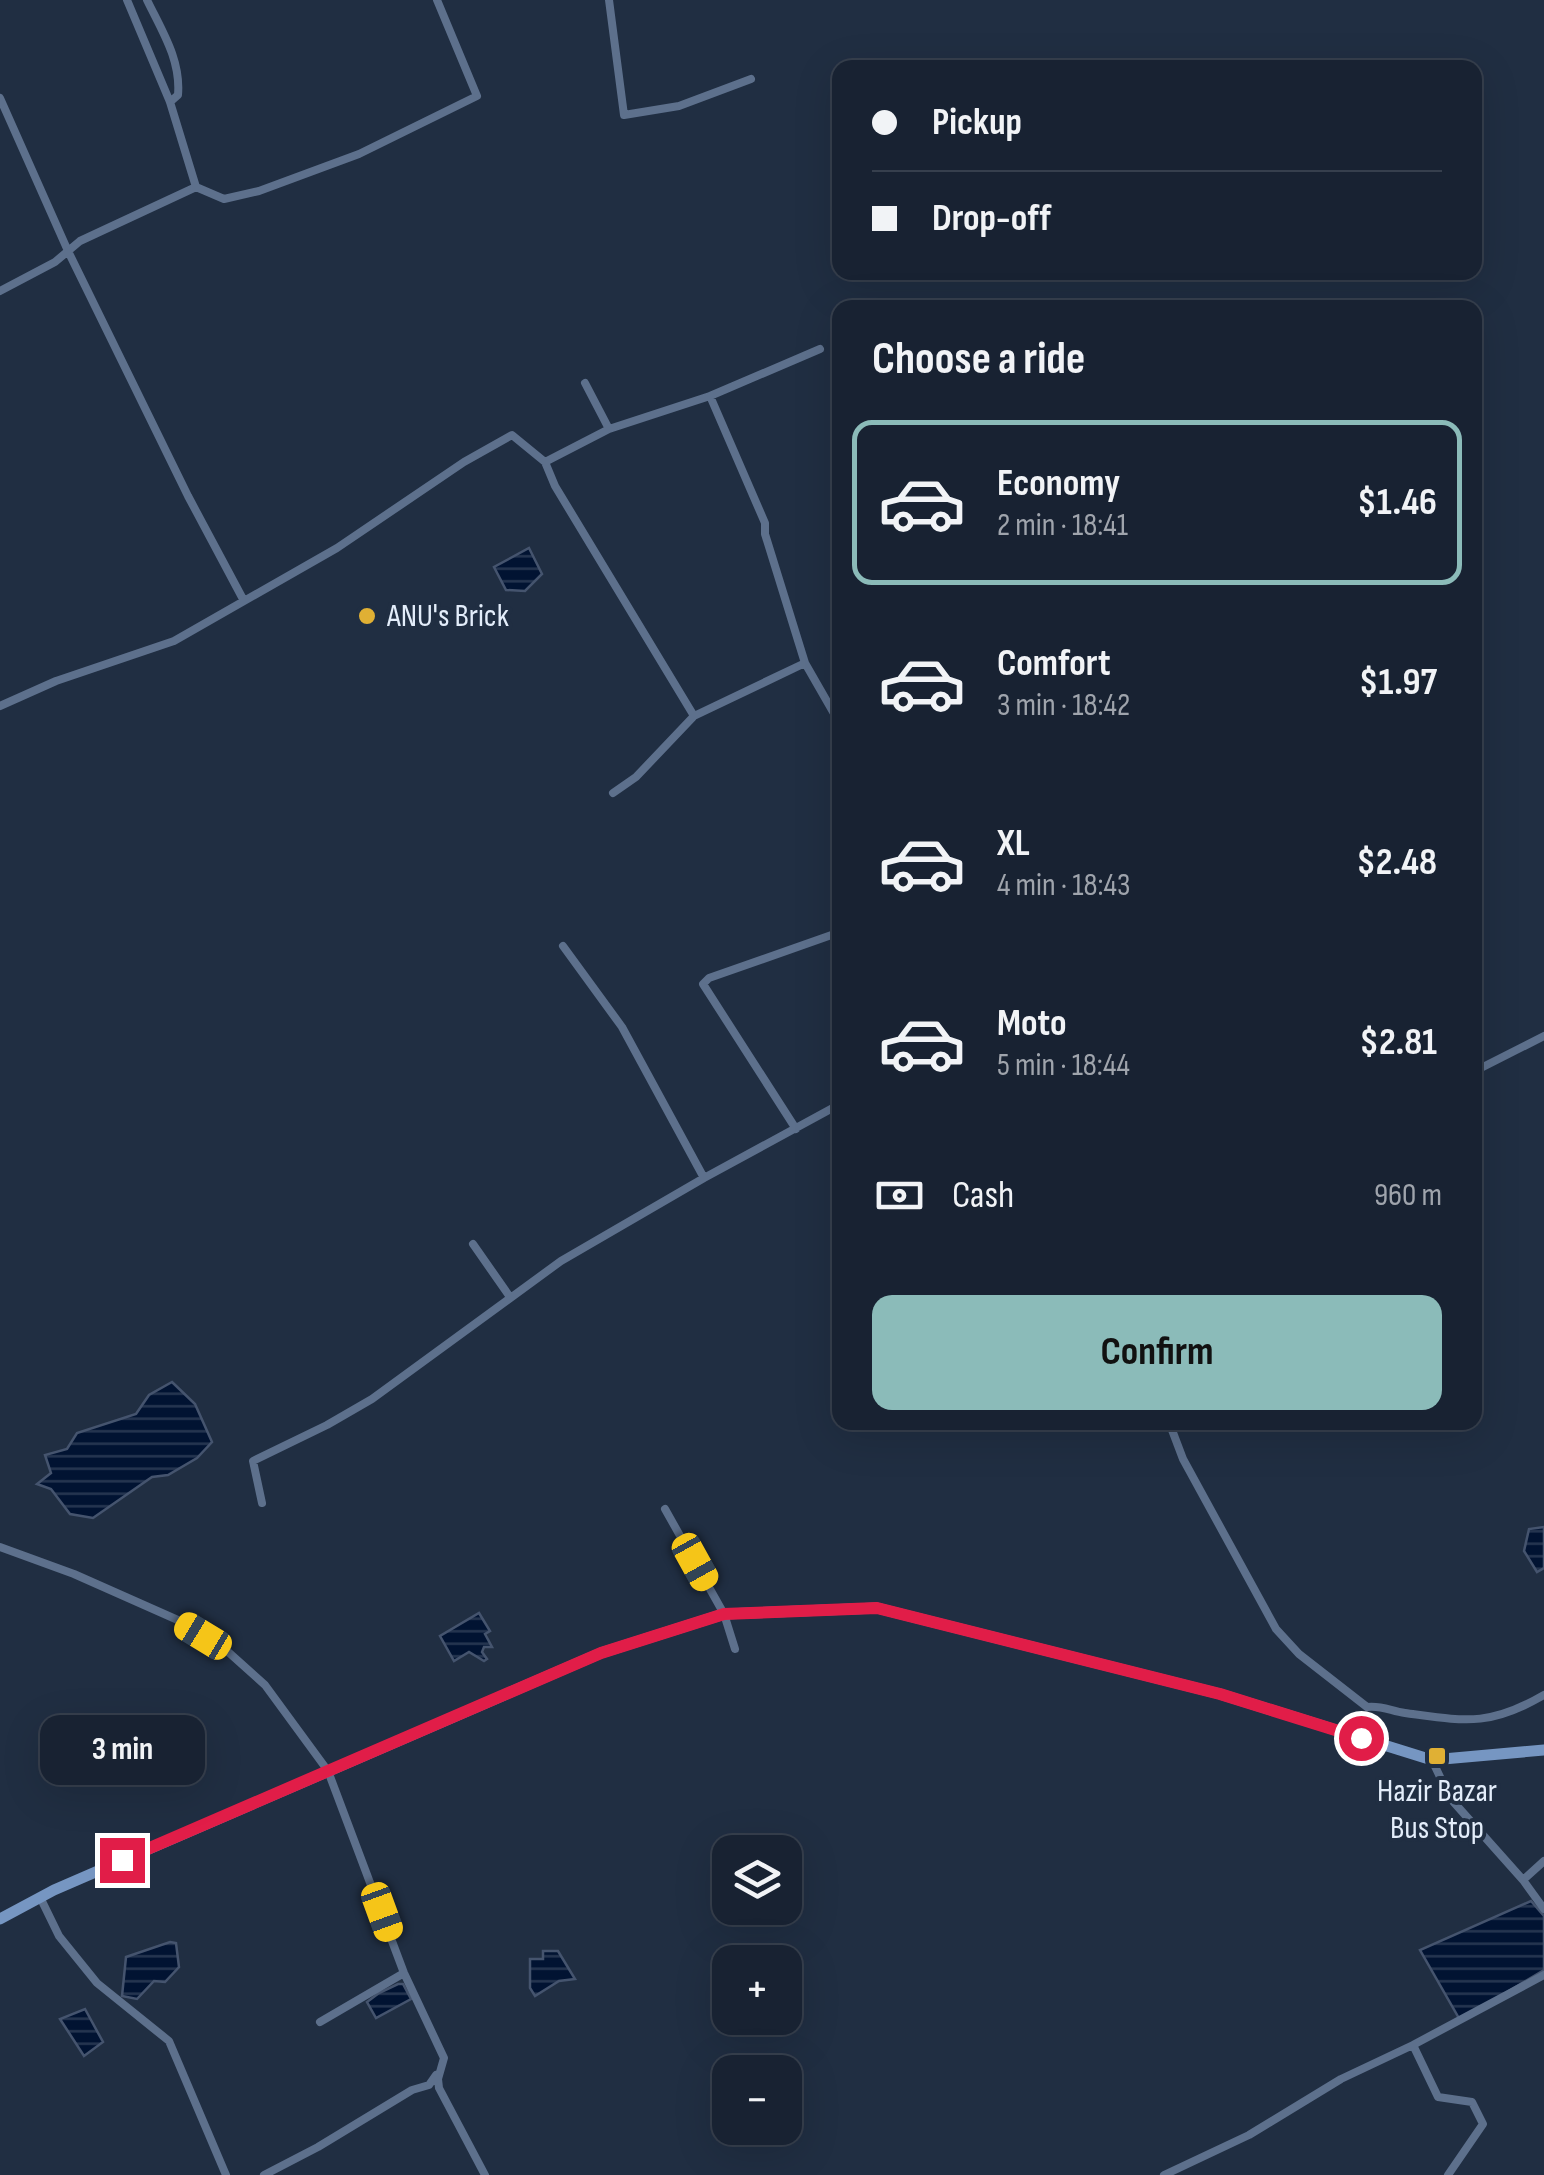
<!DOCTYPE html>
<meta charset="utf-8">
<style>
body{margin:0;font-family:"Sofia Sans Condensed",sans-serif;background:#252f3e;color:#f1f3f6;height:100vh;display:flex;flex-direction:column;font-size:38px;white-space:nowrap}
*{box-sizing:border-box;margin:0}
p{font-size:32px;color:#9fa4ac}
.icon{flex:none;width:55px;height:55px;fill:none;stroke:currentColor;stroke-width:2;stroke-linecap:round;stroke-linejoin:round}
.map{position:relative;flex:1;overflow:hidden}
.details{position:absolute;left:832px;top:300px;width:650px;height:1130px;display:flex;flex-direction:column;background:#182232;border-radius:20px;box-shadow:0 10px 40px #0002,0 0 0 2px #363f4d}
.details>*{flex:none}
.hud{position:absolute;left:832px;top:60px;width:650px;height:220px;border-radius:20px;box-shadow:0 10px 40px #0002,0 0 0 2px #363f4d;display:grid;align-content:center;height:220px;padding:0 40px;background:#182232}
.controls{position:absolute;left:712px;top:1835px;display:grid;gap:20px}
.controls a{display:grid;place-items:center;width:90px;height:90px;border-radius:20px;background:#182232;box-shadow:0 10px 40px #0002,0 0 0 2px #363f4d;font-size:50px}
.end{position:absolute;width:45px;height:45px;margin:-22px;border:12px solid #e11d48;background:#fff;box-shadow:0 0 0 5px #fff}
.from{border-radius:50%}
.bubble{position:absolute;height:70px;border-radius:20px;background:#182232;box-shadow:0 10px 40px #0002,0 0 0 2px #363f4d;font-size:32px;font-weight:700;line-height:70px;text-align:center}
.car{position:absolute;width:30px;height:60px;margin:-30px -15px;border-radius:12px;box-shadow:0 0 8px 2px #0007;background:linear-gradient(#f5c518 24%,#345 0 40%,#f5c518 0 76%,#345 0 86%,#f5c518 0)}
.hud b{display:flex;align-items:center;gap:35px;height:95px;font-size:38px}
.hud b+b{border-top:2px solid #363f4d}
.hud i{width:25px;height:25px;background:#f1f3f6}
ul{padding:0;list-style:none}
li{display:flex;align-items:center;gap:30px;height:165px;margin:0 20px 15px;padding:0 20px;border:5px solid transparent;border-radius:20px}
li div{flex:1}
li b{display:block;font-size:38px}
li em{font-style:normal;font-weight:700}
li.current{border-color:#8bbbb9}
li>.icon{width:90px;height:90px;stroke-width:1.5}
h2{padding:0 40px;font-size:45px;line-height:120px}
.pay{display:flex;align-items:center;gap:25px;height:110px;padding:0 40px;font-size:38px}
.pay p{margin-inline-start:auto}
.primary-button{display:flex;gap:20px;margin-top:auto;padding:20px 40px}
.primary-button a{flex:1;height:115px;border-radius:20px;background:#8bbbb9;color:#111;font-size:40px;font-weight:700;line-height:115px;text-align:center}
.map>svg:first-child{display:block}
</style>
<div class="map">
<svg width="1544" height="2175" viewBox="0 0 1544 2175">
<defs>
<pattern id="water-rules" width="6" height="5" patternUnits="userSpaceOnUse" patternTransform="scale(2.5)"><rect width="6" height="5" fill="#011332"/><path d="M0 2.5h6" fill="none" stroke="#263651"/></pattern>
</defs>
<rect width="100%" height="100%" fill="#202e42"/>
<path fill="url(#water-rules)" stroke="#45546e" stroke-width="2.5" d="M529,548L542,574L525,591L506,590L494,567Z
M172,1382L195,1404L212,1442L197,1458L168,1475L152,1477L93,1518L70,1514L51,1489L37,1484L51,1473L45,1455L67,1449L77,1433L136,1414L149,1395Z
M1544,1527V1568L1537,1572L1524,1551L1529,1529Z
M479,1613L490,1631L485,1634L492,1647H484L482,1652L487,1659L484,1661L469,1652L454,1661L440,1636Z
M1531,1901L1544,1916V1970L1460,2020L1420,1950Z
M170,1942L176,1943L179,1967L165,1982L154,1981L137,1999L122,1996L126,1957Z
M543,1951H558L575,1979L559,1981L535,1996L530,1988V1959H543Z
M398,1984H403L411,1999L376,2018L367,2002L379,1993Z
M85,2009L103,2042L84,2056L60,2019Z"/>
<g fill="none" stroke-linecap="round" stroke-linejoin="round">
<path stroke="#5d708c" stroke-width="8" d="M127,0L170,102L196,187
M147,0C162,31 181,60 178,95L170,102
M609,0L624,115L679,106L751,79
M0,98L68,251L188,496L244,601
M0,291L55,262L80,241L196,187L224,199L259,191L359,154L477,96L437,0
M585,383L609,429
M710,396L765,523V534L805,663L840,724
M545,462L609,429L710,396L820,349
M0,706L56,681L174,641L337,548L464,462L512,435L545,462L555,486L694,716
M613,793L636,777L694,716L805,663
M563,946L622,1027L704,1178
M1475,1071L1544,1036
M796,1129L703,984L709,978L840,932
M473,1244L510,1297
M1169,1422L1183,1459L1276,1629L1299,1654L1367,1707C1381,1705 1391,1711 1405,1713C1465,1721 1489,1727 1544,1695
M262,1503L253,1461L327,1425L372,1399L561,1261L704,1178L840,1104
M665,1509L724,1614L735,1649
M0,1547L74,1574L180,1621L226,1650L265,1685L328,1771L404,1973L444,2058L438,2079L439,2088L485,2175
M1432,1760L1450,1798L1523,1880
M1544,1861L1523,1880L1544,1909
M40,1897L59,1936L97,1983L169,2041L226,2175
M320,2022L404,1973
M1413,2045L1438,2097L1472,2102L1483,2124L1448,2175
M264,2175L318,2147L412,2090L429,2085L436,2075
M1164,2175L1249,2135L1341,2079L1413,2045L1544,1975"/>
<path stroke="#7696c2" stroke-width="11" d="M0,1919L54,1890L601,1653L724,1614L877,1608L1220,1694L1432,1760L1544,1750"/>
</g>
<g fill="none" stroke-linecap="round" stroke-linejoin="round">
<path stroke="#e11d48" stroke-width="12" d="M122,1860L601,1653L724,1614L877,1608L1220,1694L1361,1738"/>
</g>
<g fill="#e0b034" stroke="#202e42" stroke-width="4">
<circle cx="367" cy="616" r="10"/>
<rect x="1427" y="1746" width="20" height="20" rx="5"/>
</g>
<g text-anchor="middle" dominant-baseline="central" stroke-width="8" stroke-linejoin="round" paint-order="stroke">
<g font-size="32" fill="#e3edfa" stroke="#202e42" text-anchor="start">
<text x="387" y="616">ANU's Brick</text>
<text x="1437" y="1791" text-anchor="middle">Hazir Bazar<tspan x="1437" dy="37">Bus Stop</tspan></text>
</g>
</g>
</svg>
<div class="controls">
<a><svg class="icon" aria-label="layers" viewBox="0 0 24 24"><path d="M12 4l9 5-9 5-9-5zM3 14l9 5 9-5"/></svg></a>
<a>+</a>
<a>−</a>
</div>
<i class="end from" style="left:1361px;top:1738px"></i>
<i class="end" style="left:122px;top:1860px"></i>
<div class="bubble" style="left:40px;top:1715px;width:165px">3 min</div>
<i class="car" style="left:695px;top:1562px;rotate:151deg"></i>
<i class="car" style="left:203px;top:1636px;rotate:301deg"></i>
<i class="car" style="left:382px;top:1912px;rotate:160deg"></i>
<div class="hud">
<b><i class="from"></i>Pickup</b>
<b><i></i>Drop-off</b>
</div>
<section class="details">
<h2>Choose a ride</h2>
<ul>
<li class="current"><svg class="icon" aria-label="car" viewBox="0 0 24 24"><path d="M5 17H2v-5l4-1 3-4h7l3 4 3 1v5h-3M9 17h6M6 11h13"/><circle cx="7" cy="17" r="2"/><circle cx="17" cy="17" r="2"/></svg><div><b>Economy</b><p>2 min · 18:41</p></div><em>$1.46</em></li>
<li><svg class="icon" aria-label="car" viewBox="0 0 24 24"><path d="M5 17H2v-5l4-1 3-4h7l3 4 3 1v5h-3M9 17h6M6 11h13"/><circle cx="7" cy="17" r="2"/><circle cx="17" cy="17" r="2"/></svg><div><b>Comfort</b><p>3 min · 18:42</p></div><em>$1.97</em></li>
<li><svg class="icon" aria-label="car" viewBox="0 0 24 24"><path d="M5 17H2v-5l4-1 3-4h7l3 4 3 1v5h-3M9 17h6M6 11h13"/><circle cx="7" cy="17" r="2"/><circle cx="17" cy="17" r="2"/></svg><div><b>XL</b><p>4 min · 18:43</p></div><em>$2.48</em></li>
<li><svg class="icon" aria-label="car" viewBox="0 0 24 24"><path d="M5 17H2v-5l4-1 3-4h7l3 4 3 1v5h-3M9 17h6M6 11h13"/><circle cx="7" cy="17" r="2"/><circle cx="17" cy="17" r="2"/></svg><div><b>Moto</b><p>5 min · 18:44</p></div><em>$2.81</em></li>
</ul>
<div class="pay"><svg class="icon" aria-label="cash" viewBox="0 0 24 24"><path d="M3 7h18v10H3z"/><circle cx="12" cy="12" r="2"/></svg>Cash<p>960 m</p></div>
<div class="primary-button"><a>Confirm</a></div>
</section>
</div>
